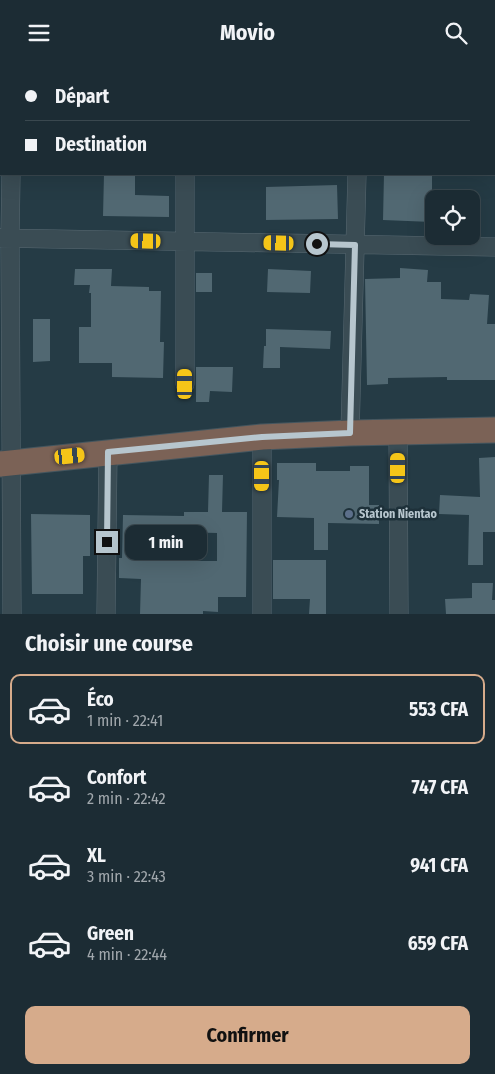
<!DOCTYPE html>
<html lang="fr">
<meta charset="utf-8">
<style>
body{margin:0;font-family:"Fira Sans Condensed",sans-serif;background:#293840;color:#f1f3f6;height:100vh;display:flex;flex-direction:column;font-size:19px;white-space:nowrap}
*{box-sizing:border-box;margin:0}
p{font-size:16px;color:#a0a7ac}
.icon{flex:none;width:28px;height:28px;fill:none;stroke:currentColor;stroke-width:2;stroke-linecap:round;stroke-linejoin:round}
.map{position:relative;height:549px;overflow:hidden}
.side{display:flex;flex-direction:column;background:#1c2c34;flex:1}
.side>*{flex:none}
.top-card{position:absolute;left:0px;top:0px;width:495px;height:110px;box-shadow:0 5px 20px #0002,0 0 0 1px #3a484f;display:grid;align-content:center;height:110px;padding:0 25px;background:#1c2c34}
.buttons{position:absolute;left:425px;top:125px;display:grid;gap:10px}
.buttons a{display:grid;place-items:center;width:55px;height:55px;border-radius:10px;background:#1c2c34;box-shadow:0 5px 20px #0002,0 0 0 1px #3a484f;font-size:25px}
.end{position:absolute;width:22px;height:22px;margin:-11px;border:6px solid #b7c6ce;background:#111;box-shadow:0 0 0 2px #111}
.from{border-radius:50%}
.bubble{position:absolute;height:35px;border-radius:10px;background:#1c2c34;box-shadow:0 5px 20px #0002,0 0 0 1px #3a484f;font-size:16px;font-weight:700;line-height:35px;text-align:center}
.car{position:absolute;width:15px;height:30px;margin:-15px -8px;border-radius:6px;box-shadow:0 0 4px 1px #0007;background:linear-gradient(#f5c518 24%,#345 0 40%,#f5c518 0 76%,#345 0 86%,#f5c518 0)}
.top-card b{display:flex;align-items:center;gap:18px;height:48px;font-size:19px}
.top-card b+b{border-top:1px solid #3a484f}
.top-card i{width:12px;height:12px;background:#f1f3f6}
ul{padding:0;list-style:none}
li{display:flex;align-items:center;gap:15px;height:70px;margin:0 10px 8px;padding:0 15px;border:2px solid transparent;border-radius:10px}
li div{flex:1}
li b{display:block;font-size:19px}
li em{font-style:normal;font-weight:700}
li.active{border-color:#d6ab8b}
li>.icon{width:45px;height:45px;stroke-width:1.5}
h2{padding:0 25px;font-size:22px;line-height:60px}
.cta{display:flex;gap:10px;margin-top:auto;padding:10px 25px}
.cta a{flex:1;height:58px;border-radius:10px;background:#d6ab8b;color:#111;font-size:20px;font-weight:700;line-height:58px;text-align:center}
header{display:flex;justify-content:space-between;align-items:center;height:65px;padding:0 25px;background:#1c2c34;font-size:22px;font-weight:700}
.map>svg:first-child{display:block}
</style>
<header><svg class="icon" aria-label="menu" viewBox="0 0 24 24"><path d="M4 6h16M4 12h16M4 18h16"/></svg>Movio<svg class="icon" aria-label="search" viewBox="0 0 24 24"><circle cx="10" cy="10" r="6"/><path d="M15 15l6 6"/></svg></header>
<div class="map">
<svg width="495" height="549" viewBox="0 0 495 549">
<rect width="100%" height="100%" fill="#253b45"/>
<path fill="#516872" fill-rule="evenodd" d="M104,109H135V130L169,131V152L103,151Z
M384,109H432V157L383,155Z
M337,120L338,154L266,155V122Z
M400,203L428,205L427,217H441V234L469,235L470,229L489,230L487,259H495V315H447V312L388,313V319L367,320L365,214L400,213Z
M75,204H112L111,221L149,222V226H161L160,277H164L163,313L112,312V298H79V262H91V228H89L90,220H74Z
M268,204L311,206L310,228L267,227Z
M196,208H212V227H196Z
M33,254H50V296L33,297Z
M266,264L331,266L330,284L280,282V303H263L264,281H266Z
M196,302H233L232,327L210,326L209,337H196Z
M495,392V467H483V500H468L469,450L439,449L440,430L480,432L479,393Z
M277,398H316V406H350V401H369V440H379V459L328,458V485H314V453L277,452L279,415H277Z
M209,410H223L222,447H247L246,532H218V547L203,546V549H140L141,514L119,513V493H122L123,450L184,451V447H208ZM180,467L217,468V496H180Z
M31,449L90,450V491H83V529H32Z
M273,495H326V549H309L310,534H273Z
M472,518H493L492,535H495V549H446L445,534L472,533Z"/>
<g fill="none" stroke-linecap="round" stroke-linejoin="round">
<defs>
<path id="minor" d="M13,1V0
M185,1V0
M360,1V0
M11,109L10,173L12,549
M185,109V319
M0,173L495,182
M398,367L399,549
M350,368L357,109
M262,372V549
M106,549L108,387"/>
<path id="highway" d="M0,399L262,372L350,368L495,365"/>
</defs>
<use href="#minor" stroke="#586972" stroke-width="19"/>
<use href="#highway" stroke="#44565f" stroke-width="27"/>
<use href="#minor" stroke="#3a4c54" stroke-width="18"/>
<use href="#highway" stroke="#7b6256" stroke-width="25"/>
</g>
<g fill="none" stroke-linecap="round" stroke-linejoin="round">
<path stroke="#b7c6ce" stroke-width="6" d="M107,477L108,387L262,372L350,368L355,180L317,179"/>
</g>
<circle fill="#5c6f8a" stroke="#1e313a" stroke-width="2" cx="349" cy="449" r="5"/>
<g text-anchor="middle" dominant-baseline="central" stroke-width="5" stroke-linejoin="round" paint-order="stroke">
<g font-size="12" font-weight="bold" fill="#b7c6ce" stroke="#1e313a" text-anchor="start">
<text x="359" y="449">Station Nientao</text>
</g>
</g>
</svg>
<div class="buttons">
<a><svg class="icon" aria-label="locate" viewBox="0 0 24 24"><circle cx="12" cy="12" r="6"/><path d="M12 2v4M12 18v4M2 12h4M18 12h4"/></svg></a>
</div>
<i class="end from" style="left:317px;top:179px"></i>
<i class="end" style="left:107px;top:477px"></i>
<div class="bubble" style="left:125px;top:460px;width:82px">1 min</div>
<i class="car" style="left:146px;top:176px;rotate:271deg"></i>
<i class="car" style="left:279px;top:178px;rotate:271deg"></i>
<i class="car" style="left:185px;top:319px;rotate:0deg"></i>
<i class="car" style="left:70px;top:391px;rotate:84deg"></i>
<i class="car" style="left:398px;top:403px;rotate:0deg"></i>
<i class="car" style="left:262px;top:411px;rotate:180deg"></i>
<div class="top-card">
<b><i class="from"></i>Départ</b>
<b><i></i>Destination</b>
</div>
</div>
<section class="side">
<h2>Choisir une course</h2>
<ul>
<li class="active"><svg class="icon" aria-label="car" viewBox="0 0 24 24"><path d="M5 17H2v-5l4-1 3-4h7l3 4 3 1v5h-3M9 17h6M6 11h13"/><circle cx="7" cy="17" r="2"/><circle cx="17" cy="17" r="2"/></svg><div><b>Éco</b><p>1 min · 22:41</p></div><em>553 CFA</em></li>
<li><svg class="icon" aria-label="car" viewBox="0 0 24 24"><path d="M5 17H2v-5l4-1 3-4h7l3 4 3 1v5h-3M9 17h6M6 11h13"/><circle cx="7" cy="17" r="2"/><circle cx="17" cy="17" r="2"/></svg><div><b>Confort</b><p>2 min · 22:42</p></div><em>747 CFA</em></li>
<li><svg class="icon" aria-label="car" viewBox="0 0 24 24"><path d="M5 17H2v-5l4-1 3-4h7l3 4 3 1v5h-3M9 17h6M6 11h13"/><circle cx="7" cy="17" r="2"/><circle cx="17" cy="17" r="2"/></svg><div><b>XL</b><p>3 min · 22:43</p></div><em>941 CFA</em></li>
<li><svg class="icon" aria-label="car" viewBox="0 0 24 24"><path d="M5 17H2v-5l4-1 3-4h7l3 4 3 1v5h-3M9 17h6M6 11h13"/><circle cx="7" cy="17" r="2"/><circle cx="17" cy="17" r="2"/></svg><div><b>Green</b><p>4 min · 22:44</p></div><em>659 CFA</em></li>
</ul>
<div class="cta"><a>Confirmer</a></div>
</section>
